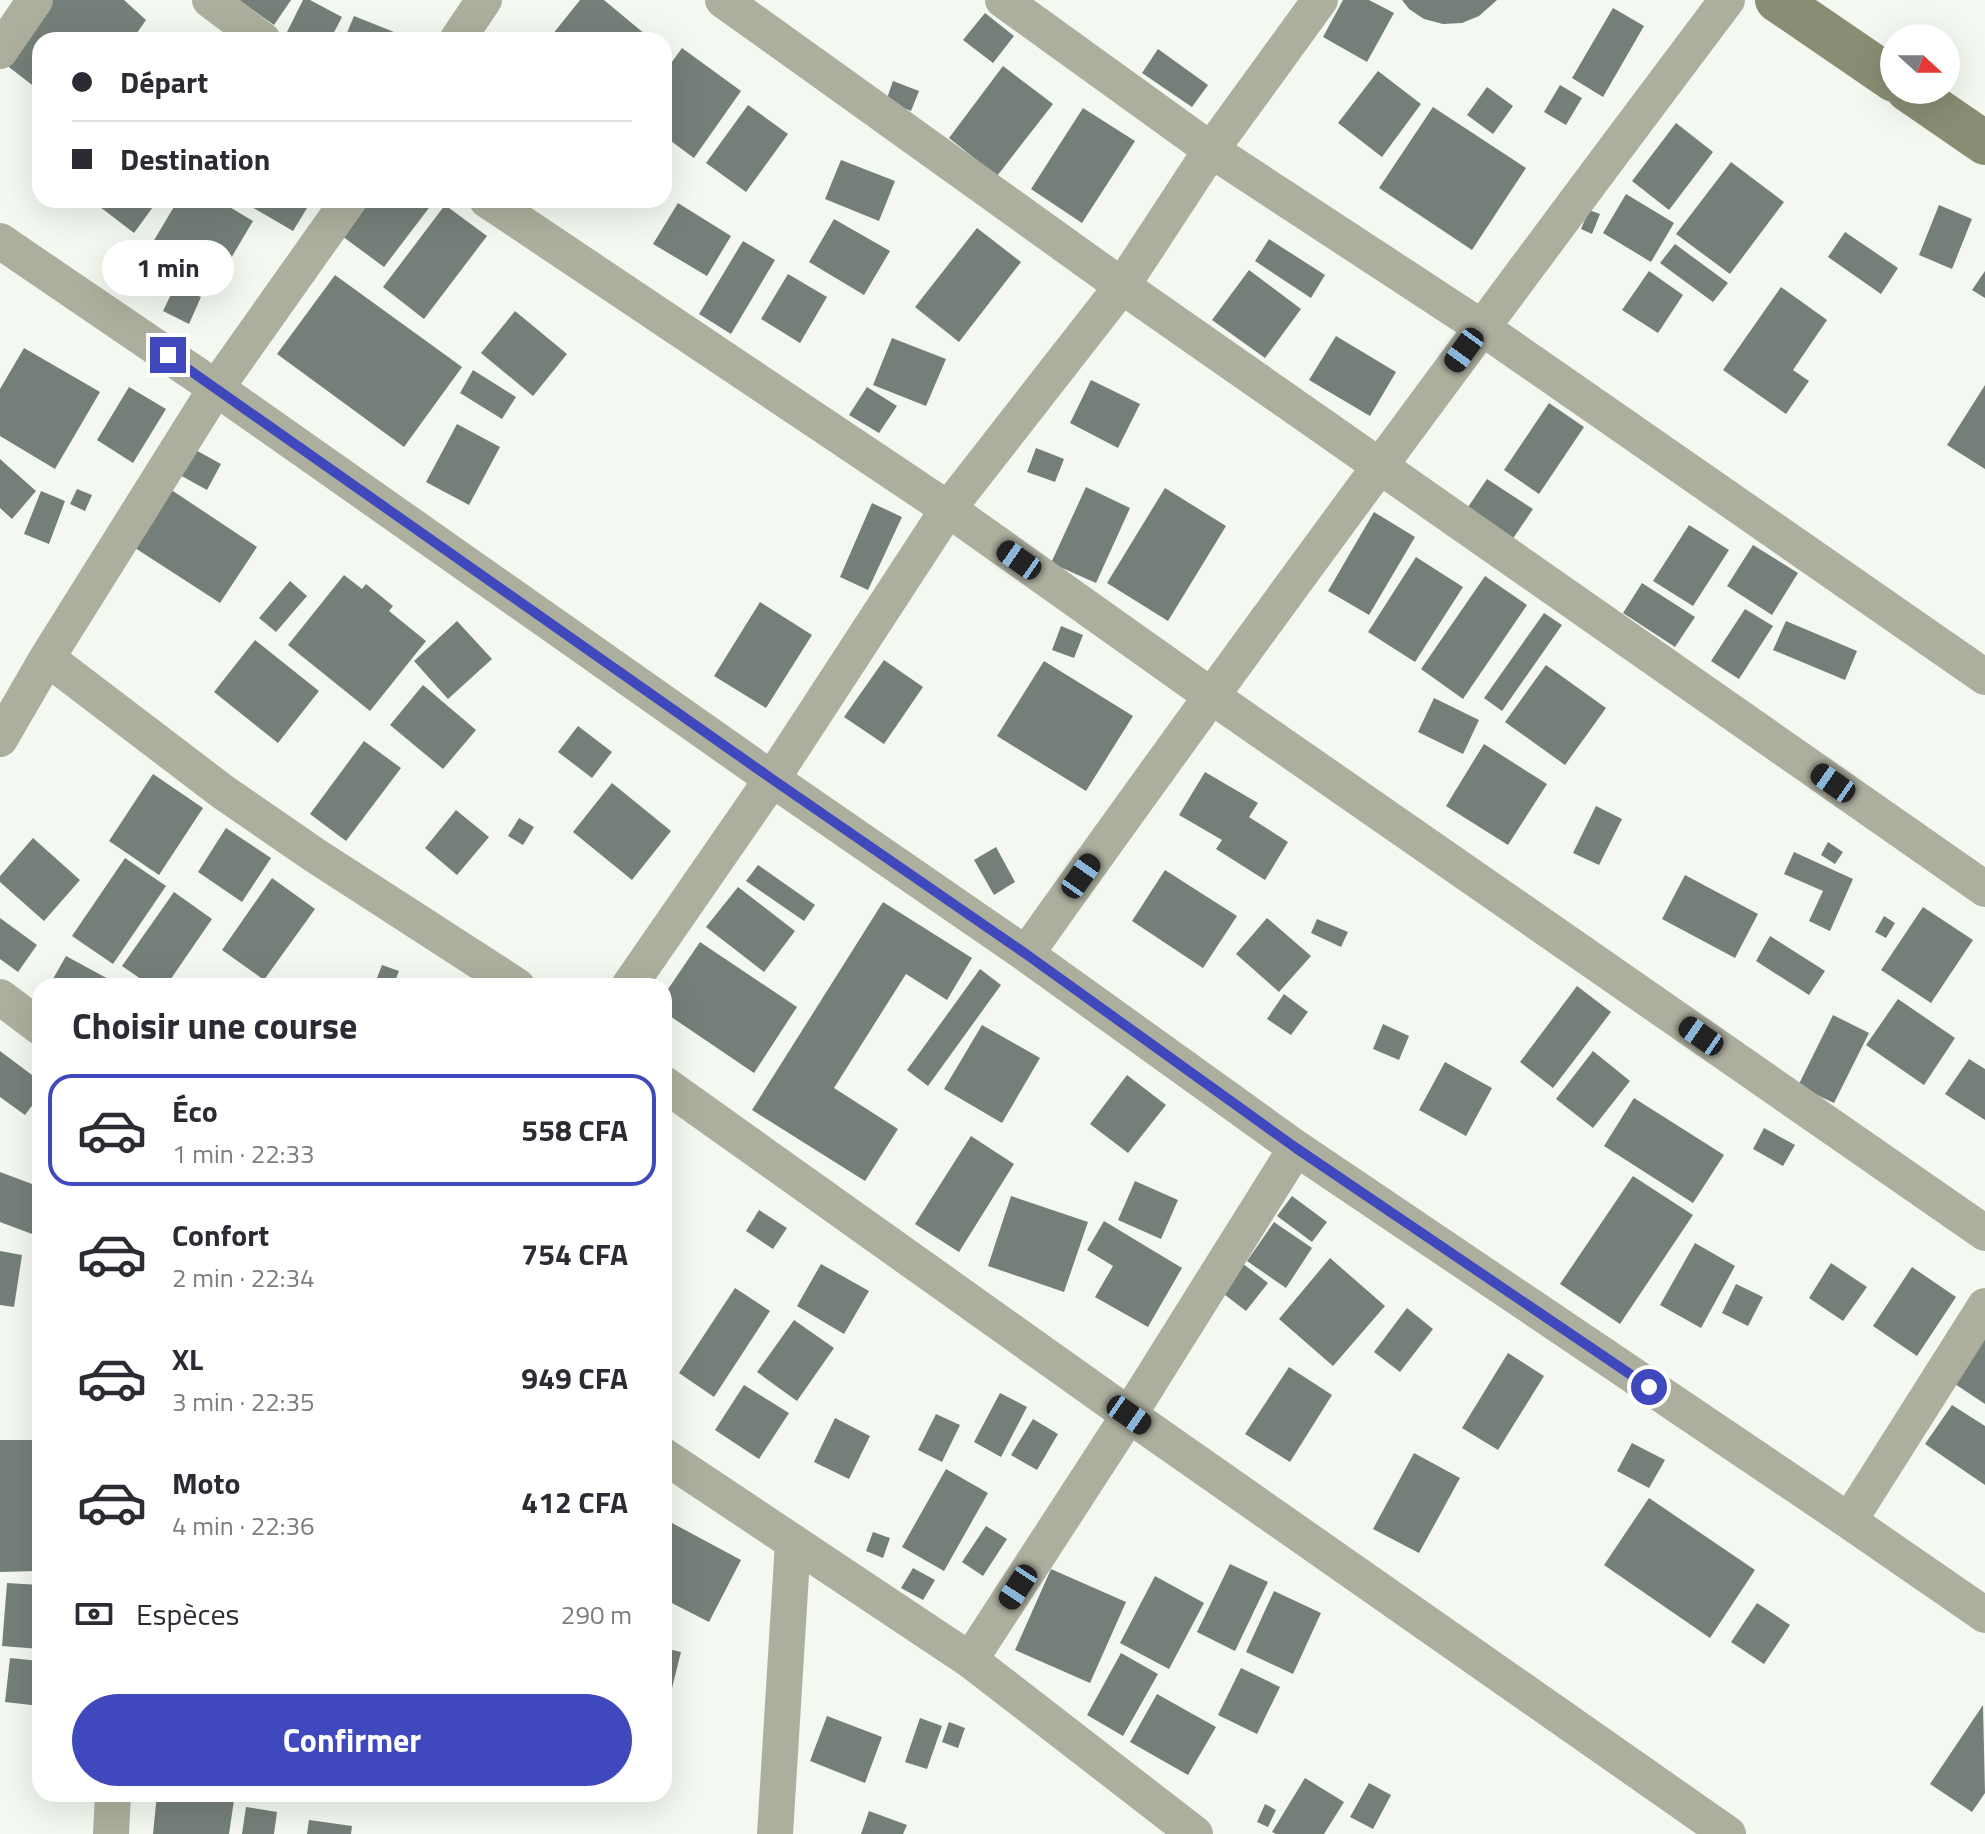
<!DOCTYPE html>
<html lang="fr">
<meta charset="utf-8">
<style>
body{margin:0;font-family:"Titillium Web",sans-serif;background:#f2f2f3;color:#2b2b33;height:100vh;display:flex;flex-direction:column;font-size:30px;white-space:nowrap}
*{box-sizing:border-box;margin:0}
p{font-size:26px;color:#7c7c81}
.icon{flex:none;width:44px;height:44px;fill:none;stroke:currentColor;stroke-width:2;stroke-linecap:round;stroke-linejoin:round}
.map{position:relative;flex:1;overflow:hidden}
.drawer{position:absolute;left:32px;top:978px;width:640px;height:824px;display:flex;flex-direction:column;background:#fff;border-radius:24px;box-shadow:0 8px 32px #0002}
.drawer>*{flex:none}
.banner{position:absolute;left:32px;top:32px;width:640px;height:176px;border-radius:24px;box-shadow:0 8px 32px #0002;display:grid;align-content:center;height:176px;padding:0 40px;background:#fff}
.needle{width:52px;rotate:111deg}
.controls{position:absolute;left:1880px;top:24px;display:grid;gap:16px}
.controls a{display:grid;place-items:center;width:80px;height:80px;border-radius:50%;background:#fff;box-shadow:0 8px 32px #0002;font-size:40px}
.end{position:absolute;width:36px;height:36px;margin:-18px;border:10px solid #3f48bc;background:#fff;box-shadow:0 0 0 4px #fff}
.from{border-radius:50%}
.bubble{position:absolute;height:56px;border-radius:28px;background:#fff;box-shadow:0 8px 32px #0002;font-size:26px;font-weight:700;line-height:56px;text-align:center}
.car{position:absolute;width:24px;height:48px;margin:-24px -12px;border-radius:10px;box-shadow:0 0 6px 2px #0007;background:linear-gradient(#222 24%,#8ab4d8 0 40%,#222 0 76%,#8ab4d8 0 86%,#222 0)}
.banner b{display:flex;align-items:center;gap:28px;height:76px;font-size:30px}
.banner b+b{border-top:2px solid #e1e1e2}
.banner i{width:20px;height:20px;background:#2b2b33}
ul{padding:0;list-style:none}
li{display:flex;align-items:center;gap:24px;height:112px;margin:0 16px 12px;padding:0 24px;border:4px solid transparent;border-radius:24px}
li div{flex:1}
li b{display:block;font-size:30px}
li em{font-style:normal;font-weight:700}
li.active{border-color:#3f48bc}
li>.icon{width:72px;height:72px;stroke-width:1.5}
h2{padding:0 40px;font-size:36px;line-height:96px}
.pay{display:flex;align-items:center;gap:20px;height:88px;padding:0 40px;font-size:30px}
.pay p{margin-inline-start:auto}
.action{display:flex;gap:16px;margin-top:auto;padding:16px 40px}
.action a{flex:1;height:92px;border-radius:48px;background:#3f48bc;color:#fff;font-size:32px;font-weight:700;line-height:92px;text-align:center}
.map>svg:first-child{display:block}
</style>
<div class="map">
<svg width="1985" height="1834" viewBox="0 0 1985 1834">
<rect width="100%" height="100%" fill="#f3f9f1"/>
<path fill="#757f7a" d="M49,0H124L146,20L132,40H40V91L1,61Z
M239,0H291L274,25Z
M303,0H310L342,17L330,40H283Z
M580,0H604L652,40H548Z
M1343,0H1369L1394,13L1367,62L1323,37Z
M1402,0H1497L1479,16L1462,23L1443,24L1424,19L1409,9Z
M1613,8L1644,26L1603,97L1572,78Z
M985,13L1014,36L993,63L963,40Z
M354,16L394,32L391,40H344Z
M682,48L741,91L694,158L664,136V73Z
M1158,49L1208,85L1192,107L1142,73Z
M1003,66L1053,104L997,176L949,138Z
M1378,71L1421,104L1382,157L1338,123Z
M893,81L919,91L911,111L886,101Z
M1560,85L1582,98L1566,125L1544,112Z
M1487,87L1513,106L1493,134L1467,115Z
M748,105L788,134L746,192L706,163Z
M1433,107L1526,168L1472,250L1379,188Z
M1083,108L1135,141L1082,223L1031,189Z
M1676,123L1713,152L1669,210L1632,181Z
M841,160L895,181L879,221L825,199Z
M1731,162L1784,202L1730,274L1676,234Z
M1626,194L1674,223L1651,262L1603,233Z
M91,200H158L134,233Z
M178,200H218L253,221L218,280L153,242Z
M247,200H312L293,231L245,203Z
M370,200H435L384,267L342,236Z
M678,203L731,236L707,276L653,244Z
M445,205L487,236L424,319L383,287Z
M1939,205L1972,219L1952,269L1919,255Z
M1589,210L1600,214L1592,234L1581,229Z
M834,219L890,251L864,295L809,262Z
M977,228L1021,262L959,342L915,307Z
M1845,232L1898,268L1881,294L1828,257Z
M1269,239L1325,275L1311,298L1255,261Z
M743,241L775,260L731,334L699,314Z
M1675,244L1728,283L1713,302L1660,263Z
M1249,270L1301,309L1265,358L1212,320Z
M1649,271L1683,295L1658,333L1622,310Z
M1985,271V298L1972,290Z
M788,274L827,297L800,343L761,319Z
M335,275L462,367L404,447L277,354Z
M175,286L201,297L189,324L163,311Z
M1781,287L1827,320L1793,370L1809,381L1786,414L1723,370Z
M515,311L567,354L533,396L481,353Z
M1336,336L1396,372L1370,416L1309,380Z
M892,338L946,359L926,406L873,385Z
M24,348L100,392L55,469L0,436V389Z
M473,370L516,397L502,419L460,393Z
M1091,380L1140,404L1118,448L1070,423Z
M1985,385V469L1947,445Z
M129,387L166,409L133,463L97,440Z
M867,387L897,406L879,433L849,415Z
M1549,403L1584,427L1539,494L1504,470Z
M457,424L500,447L469,505L426,482Z
M192,448L221,464L207,490L178,474Z
M1036,448L1064,459L1055,482L1027,472Z
M0,459L36,491L12,519L0,508Z
M1487,479L1533,509L1510,543L1464,513Z
M1086,487L1130,508L1096,583L1051,563Z
M1165,488L1226,526L1168,621L1107,583Z
M77,489L92,495L85,511L70,504Z
M170,489L257,547L220,603L132,546Z
M41,491L65,501L49,544L24,534Z
M872,503L902,517L868,590L840,577Z
M1374,512L1415,537L1369,615L1328,591Z
M1689,525L1729,550L1693,606L1653,581Z
M1753,545L1798,573L1772,615L1727,586Z
M1416,557L1463,587L1415,662L1368,632Z
M344,575L362,589L366,584L393,606L389,611L426,641L370,711L288,645Z
M1485,576L1527,605L1463,699L1421,669Z
M290,581L307,596L276,632L259,618Z
M1642,583L1695,617L1675,647L1623,613Z
M760,602L812,635L766,708L714,676Z
M1745,609L1773,626L1739,679L1711,661Z
M1544,613L1562,625L1502,711L1484,698Z
M457,621L492,659L448,699L414,661Z
M1786,621L1857,651L1845,680L1773,650Z
M1061,626L1083,635L1074,658L1052,650Z
M255,640L319,691L278,743L214,692Z
M884,660L923,687L884,744L844,717Z
M1044,661L1133,716L1086,791L997,736Z
M1546,665L1606,708L1565,765L1505,722Z
M423,685L476,730L443,769L390,725Z
M1434,698L1479,720L1463,754L1418,732Z
M578,726L612,752L592,778L558,752Z
M364,741L401,768L346,841L310,814Z
M1484,744L1547,784L1508,845L1446,806Z
M1205,772L1258,803L1249,817L1288,842L1265,880L1216,849L1222,840L1179,815Z
M153,774L203,808L159,875L109,841Z
M612,783L671,831L632,880L573,832Z
M1596,806L1622,819L1599,865L1573,853Z
M456,810L489,837L457,875L425,848Z
M519,818L534,827L523,845L508,836Z
M226,828L271,858L242,902L198,872Z
M33,838L80,880L44,921L0,882V876Z
M1828,842L1843,852L1835,864L1821,855Z
M996,847L1015,882L994,895L974,860Z
M1794,852L1853,879L1830,931L1809,921L1823,891L1784,874Z
M125,858L166,886L113,964L72,936Z
M758,865L815,905L804,921L746,881Z
M1165,870L1237,916L1203,968L1132,921Z
M1685,875L1758,914L1735,958L1662,919Z
M272,878L315,909L264,980L222,950Z
M738,887L795,931L764,972L706,927Z
M174,892L212,919L166,986H151L122,966Z
M883,902L972,958L947,1000L906,974L834,1088L898,1129L865,1181L752,1110Z
M1923,907L1973,940L1931,1003L1881,970Z
M1884,916L1895,923L1886,938L1875,932Z
M0,918L37,945L18,972L0,959Z
M1267,918L1311,956L1279,992L1236,954Z
M1317,919L1348,932L1341,947L1311,933Z
M1770,936L1825,971L1809,995L1756,961Z
M700,942L797,1007L754,1073L664,1012V995Z
M66,956L112,981L109,986H49Z
M382,965L399,971L394,984L377,978Z
M980,969L1001,985L928,1086L907,1070Z
M1577,986L1611,1012L1553,1088L1520,1062Z
M1284,994L1308,1012L1291,1035L1267,1019Z
M1898,999L1955,1038L1924,1085L1866,1045Z
M1833,1015L1869,1033L1834,1103L1798,1086Z
M1383,1024L1409,1036L1399,1060L1373,1049Z
M982,1025L1040,1058L1002,1123L944,1089Z
M0,1051L40,1081V1095L25,1115L0,1097Z
M1593,1051L1630,1081L1593,1128L1556,1099Z
M1969,1059L1985,1069V1120L1945,1094Z
M1445,1062L1492,1088L1466,1136L1419,1110Z
M1127,1075L1166,1105L1128,1153L1090,1124Z
M1634,1098L1724,1155L1693,1203L1604,1146Z
M1764,1128L1795,1145L1783,1166L1753,1149Z
M971,1136L1014,1164L959,1252L915,1224Z
M0,1172L40,1187V1237L0,1222Z
M1633,1176L1693,1215L1620,1324L1560,1284Z
M1135,1181L1178,1200L1161,1239L1118,1220Z
M1011,1196L1088,1222L1064,1292L988,1266Z
M1292,1196L1327,1222L1312,1242L1277,1216Z
M759,1210L787,1228L773,1249L746,1231Z
M1104,1221L1182,1268L1148,1327L1095,1297L1113,1266L1087,1250Z
M1274,1222L1312,1248L1286,1288L1247,1261Z
M1695,1243L1735,1266L1701,1328L1660,1305Z
M0,1251L22,1255L14,1307L0,1305Z
M1330,1258L1385,1306L1333,1366L1279,1319Z
M1242,1263L1268,1283L1246,1311L1220,1291Z
M1831,1263L1867,1287L1843,1321L1809,1298Z
M821,1264L869,1291L844,1334L797,1306Z
M1912,1267L1956,1297L1917,1356L1873,1326Z
M1736,1284L1763,1297L1748,1326L1722,1313Z
M735,1288L770,1311L714,1397L679,1373Z
M1407,1308L1433,1329L1400,1372L1374,1352Z
M794,1320L834,1348L797,1401L757,1372Z
M1985,1336V1404L1949,1380Z
M1508,1353L1544,1376L1498,1450L1462,1428Z
M1289,1367L1332,1395L1290,1462L1245,1434Z
M744,1385L789,1413L759,1459L715,1430Z
M1000,1393L1027,1407L1001,1457L974,1442Z
M1952,1405L1985,1426V1485L1925,1444Z
M936,1414L960,1425L942,1462L918,1450Z
M835,1418L870,1436L849,1479L814,1462Z
M1033,1419L1058,1434L1037,1470L1011,1455Z
M0,1440H35L37,1571L0,1572Z
M1632,1443L1665,1460L1649,1488L1617,1471Z
M1414,1453L1460,1478L1419,1553L1373,1529Z
M946,1469L988,1493L944,1571L902,1547Z
M1649,1498L1755,1570L1710,1638L1604,1565Z
M672,1523L741,1560L709,1622L664,1599V1538Z
M986,1526L1007,1539L983,1576L962,1562Z
M873,1532L890,1538L883,1558L866,1551Z
M1230,1564L1268,1582L1235,1651L1197,1632Z
M913,1568L935,1580L923,1600L901,1588Z
M1051,1569L1126,1602L1090,1683L1015,1650Z
M1155,1576L1204,1603L1169,1669L1120,1643Z
M7,1583L40,1585V1649L2,1646Z
M1274,1591L1321,1613L1293,1674L1246,1652Z
M1757,1603L1790,1625L1764,1664L1731,1642Z
M664,1648L681,1652L665,1716H664Z
M1121,1653L1158,1674L1123,1736L1087,1715Z
M10,1658L40,1661V1706L5,1702Z
M1241,1668L1280,1687L1257,1734L1218,1715Z
M1157,1694L1216,1727L1188,1775L1130,1742Z
M1983,1705L1985,1793L1972,1812L1930,1784Z
M827,1716L882,1737L865,1783L810,1761Z
M920,1718L942,1726L927,1769L905,1762Z
M949,1722L965,1728L958,1748L942,1742Z
M1305,1778L1344,1802L1324,1834H1276L1272,1832Z
M1369,1783L1391,1795L1373,1829L1350,1817Z
M157,1794H183L234,1800L229,1834H153Z
M1265,1804L1276,1810L1268,1827L1257,1822Z
M246,1807L277,1812L274,1834H242Z
M869,1811L907,1825L903,1834H861Z
M309,1820L352,1826L351,1834H307Z"/>
<g fill="none" stroke-linecap="round" stroke-linejoin="round">
<path stroke="#adaf9e" stroke-width="36" d="M210,0L263,40
M723,0L1122,286L1985,889
M1003,0L1211,150L1481,327L1985,677
M457,40L484,0
M0,51L35,0
M487,200L948,509L1210,695L1985,1233
M0,241L216,388L772,779L1026,954L1296,1148L1849,1521L1985,1615
M47,658L223,792L316,856L517,986
M0,739L47,658L216,388L349,200
M1026,954C1255,632 1490,315 1727,0
M629,986L772,779L948,509L1122,286L1211,150L1320,0
M0,997L40,1027
M664,1084L1129,1415L1728,1834
M664,1456L970,1660L1195,1834
M1849,1521L1985,1306
M970,1660L1129,1415L1296,1148
M111,1834L113,1794
M775,1834L793,1542"/>
<path stroke="#8a8c73" stroke-width="44" d="M1777,0L1894,80
M1908,90L1985,143"/>
</g>
<g fill="none" stroke-linecap="round" stroke-linejoin="round">
<path stroke="#3f48bc" stroke-width="10" d="M168,355L772,779L1026,954L1296,1148L1649,1387"/>
</g>
</svg>
<div class="controls">
<a><svg class="needle" viewBox="-14 -14 28 28"><path d="M0-13l5 13h-10z" fill="#e53935"/><path d="M0 13l5-13h-10z" fill="#7c7c81"/></svg></a>
</div>
<i class="end from" style="left:1649px;top:1387px"></i>
<i class="end" style="left:168px;top:355px"></i>
<div class="bubble" style="left:102px;top:240px;width:132px">1 min</div>
<i class="car" style="left:1464px;top:350px;rotate:216deg"></i>
<i class="car" style="left:1019px;top:560px;rotate:305deg"></i>
<i class="car" style="left:1833px;top:783px;rotate:305deg"></i>
<i class="car" style="left:1081px;top:876px;rotate:35deg"></i>
<i class="car" style="left:1701px;top:1036px;rotate:305deg"></i>
<i class="car" style="left:1129px;top:1415px;rotate:125deg"></i>
<i class="car" style="left:1018px;top:1587px;rotate:213deg"></i>
<div class="banner">
<b><i class="from"></i>Départ</b>
<b><i></i>Destination</b>
</div>
<section class="drawer">
<h2>Choisir une course</h2>
<ul>
<li class="active"><svg class="icon" aria-label="car" viewBox="0 0 24 24"><path d="M5 17H2v-5l4-1 3-4h7l3 4 3 1v5h-3M9 17h6M6 11h13"/><circle cx="7" cy="17" r="2"/><circle cx="17" cy="17" r="2"/></svg><div><b>Éco</b><p>1 min · 22:33</p></div><em>558 CFA</em></li>
<li><svg class="icon" aria-label="car" viewBox="0 0 24 24"><path d="M5 17H2v-5l4-1 3-4h7l3 4 3 1v5h-3M9 17h6M6 11h13"/><circle cx="7" cy="17" r="2"/><circle cx="17" cy="17" r="2"/></svg><div><b>Confort</b><p>2 min · 22:34</p></div><em>754 CFA</em></li>
<li><svg class="icon" aria-label="car" viewBox="0 0 24 24"><path d="M5 17H2v-5l4-1 3-4h7l3 4 3 1v5h-3M9 17h6M6 11h13"/><circle cx="7" cy="17" r="2"/><circle cx="17" cy="17" r="2"/></svg><div><b>XL</b><p>3 min · 22:35</p></div><em>949 CFA</em></li>
<li><svg class="icon" aria-label="car" viewBox="0 0 24 24"><path d="M5 17H2v-5l4-1 3-4h7l3 4 3 1v5h-3M9 17h6M6 11h13"/><circle cx="7" cy="17" r="2"/><circle cx="17" cy="17" r="2"/></svg><div><b>Moto</b><p>4 min · 22:36</p></div><em>412 CFA</em></li>
</ul>
<div class="pay"><svg class="icon" aria-label="cash" viewBox="0 0 24 24"><path d="M3 7h18v10H3z"/><circle cx="12" cy="12" r="2"/></svg>Espèces<p>290 m</p></div>
<div class="action"><a>Confirmer</a></div>
</section>
</div>
